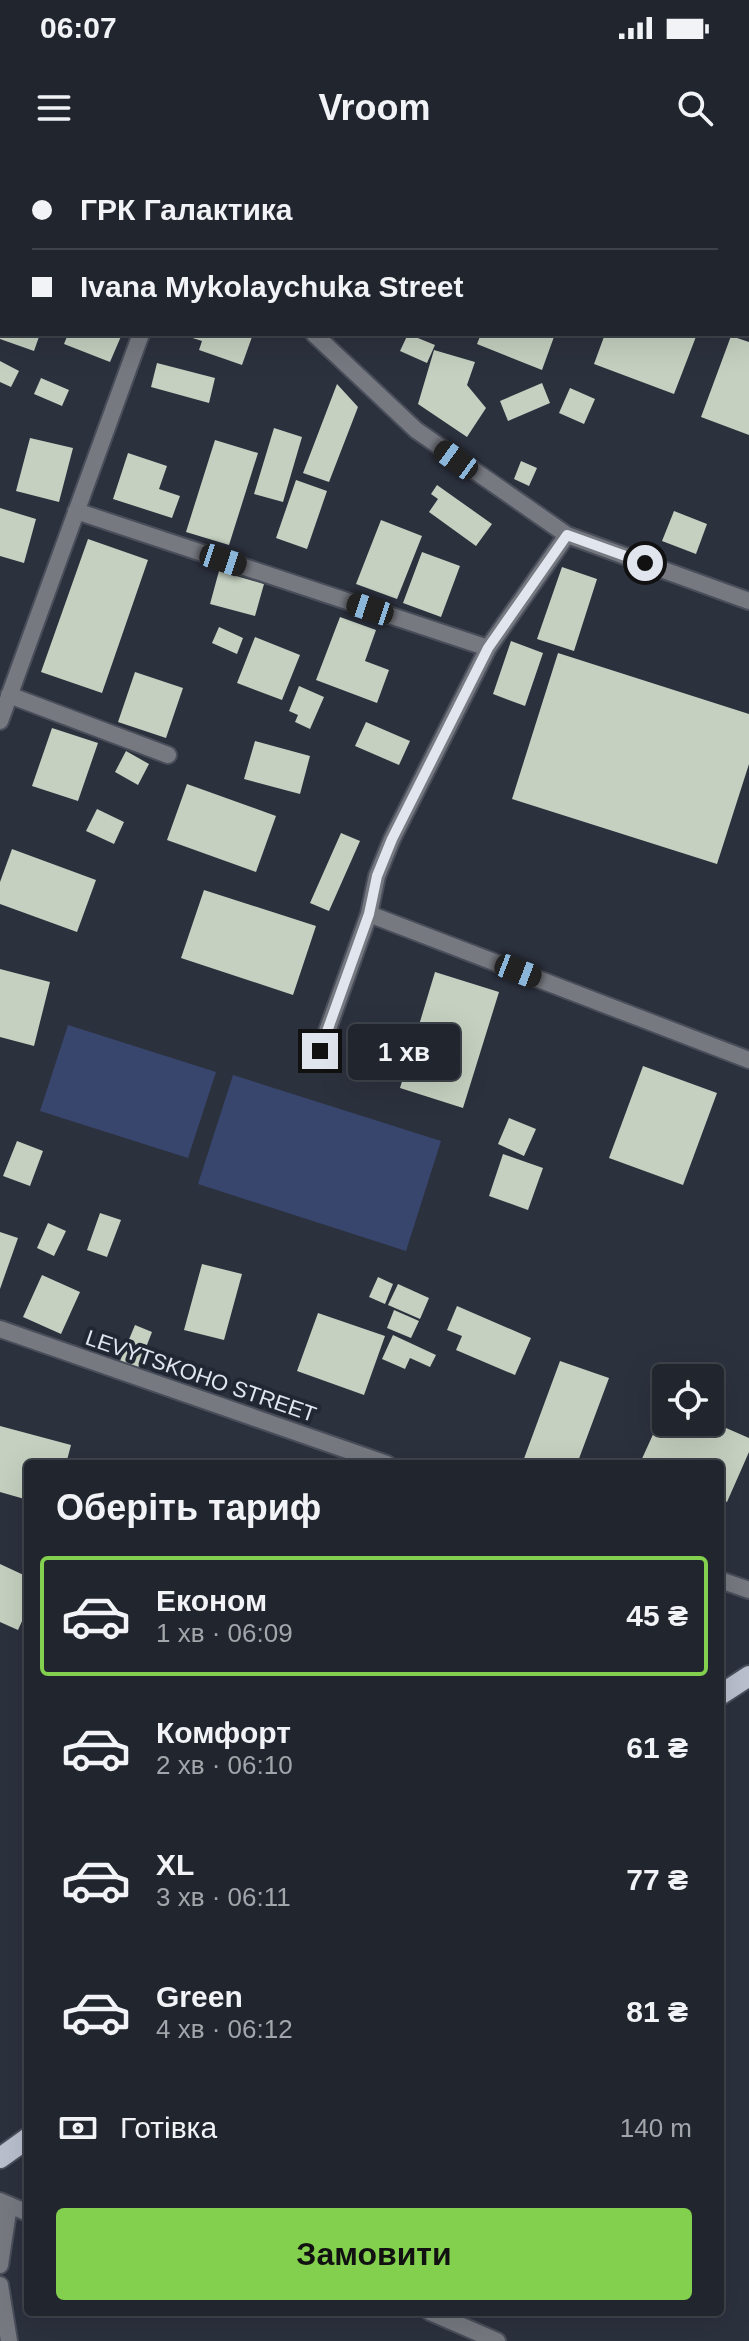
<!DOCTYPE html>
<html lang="uk">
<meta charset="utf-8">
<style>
body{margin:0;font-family:Arial,sans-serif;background:#2d313a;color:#f1f3f6;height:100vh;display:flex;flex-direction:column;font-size:30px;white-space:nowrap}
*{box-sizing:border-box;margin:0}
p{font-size:26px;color:#a2a5aa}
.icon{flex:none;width:44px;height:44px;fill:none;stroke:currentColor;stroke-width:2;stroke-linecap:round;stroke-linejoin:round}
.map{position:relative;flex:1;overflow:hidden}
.panel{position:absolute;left:24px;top:1300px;width:700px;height:856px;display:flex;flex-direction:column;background:#21252e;border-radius:8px;box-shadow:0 8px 32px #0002,0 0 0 2px #3e424a}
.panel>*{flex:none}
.guide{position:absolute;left:0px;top:0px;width:750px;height:176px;box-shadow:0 8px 32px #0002,0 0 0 2px #3e424a;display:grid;align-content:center;height:176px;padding:0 32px;background:#21252e}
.controls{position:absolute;left:652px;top:1204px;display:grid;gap:16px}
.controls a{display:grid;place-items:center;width:72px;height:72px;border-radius:8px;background:#21252e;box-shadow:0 8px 32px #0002,0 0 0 2px #3e424a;font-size:40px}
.end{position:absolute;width:36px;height:36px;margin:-18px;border:10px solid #e1e5ee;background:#111;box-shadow:0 0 0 4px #111}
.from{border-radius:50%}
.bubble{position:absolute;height:56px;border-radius:8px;background:#21252e;box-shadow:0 8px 32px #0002,0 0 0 2px #3e424a;font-size:26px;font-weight:800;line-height:56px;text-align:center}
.car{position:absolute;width:24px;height:48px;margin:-24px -12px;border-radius:10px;box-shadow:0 0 6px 2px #0007;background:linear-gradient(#222 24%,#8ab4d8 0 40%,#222 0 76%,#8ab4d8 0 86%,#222 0)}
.guide b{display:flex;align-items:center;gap:28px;height:76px;font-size:30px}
.guide b+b{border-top:2px solid #3e424a}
.guide i{width:20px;height:20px;background:#f1f3f6}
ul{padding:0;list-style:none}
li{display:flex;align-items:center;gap:24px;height:120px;margin:0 16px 12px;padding:0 16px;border:4px solid transparent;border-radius:8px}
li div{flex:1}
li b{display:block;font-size:30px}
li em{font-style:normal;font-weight:800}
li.current{border-color:#83d04e}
li>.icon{width:72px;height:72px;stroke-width:1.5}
h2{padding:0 32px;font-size:36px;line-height:96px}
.pay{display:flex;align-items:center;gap:20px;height:88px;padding:0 32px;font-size:30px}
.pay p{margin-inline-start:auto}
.button{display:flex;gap:16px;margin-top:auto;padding:16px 32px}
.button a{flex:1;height:92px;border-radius:8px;background:#83d04e;color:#111;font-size:32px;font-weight:800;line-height:92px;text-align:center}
.status{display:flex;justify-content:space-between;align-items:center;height:56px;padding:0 40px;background:#21252e;direction:ltr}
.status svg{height:22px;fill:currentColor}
header{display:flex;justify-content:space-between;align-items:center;height:104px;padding:0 32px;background:#21252e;font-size:36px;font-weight:800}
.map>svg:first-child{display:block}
</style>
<div class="status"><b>06:07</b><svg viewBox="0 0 49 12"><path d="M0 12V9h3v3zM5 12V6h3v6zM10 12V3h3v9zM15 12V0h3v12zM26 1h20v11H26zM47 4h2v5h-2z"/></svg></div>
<header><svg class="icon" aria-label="menu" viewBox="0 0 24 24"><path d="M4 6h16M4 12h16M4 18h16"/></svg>Vroom<svg class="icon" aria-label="search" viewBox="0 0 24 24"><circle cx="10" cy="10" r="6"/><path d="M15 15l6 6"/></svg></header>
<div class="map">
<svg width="749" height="2181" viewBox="0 0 749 2181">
<rect width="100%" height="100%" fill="#2c313e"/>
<path fill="#38466d" d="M68,865L216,912L188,998L40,951Z
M233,915L441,981L406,1091L198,1024Z"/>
<path fill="#c5d0c0" d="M0,174H40L34,191L0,179Z
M68,174H122L110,202L64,184Z
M253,174L242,205L199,190L202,181L183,175Z
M408,174L435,185L427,203L400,191Z
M481,174H555L542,210L477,184Z
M605,174H697L674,234L594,204Z
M731,176L749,182V275L701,257Z
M434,190L475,202L467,225L486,248L467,277L418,244Z
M0,201L19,211L11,227L0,222Z
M157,203L215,218L209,243L151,227Z
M41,218L69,230L62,246L34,234Z
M542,223L550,243L508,261L500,241Z
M337,224L358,247L329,322L303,313Z
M570,228L595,239L584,264L559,253Z
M274,268L302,277L283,342L254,334Z
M30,278L73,288L59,342L16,331Z
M215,280L258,293L229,385L186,372Z
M128,293L167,306L159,329L180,336L172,358L113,339Z
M521,301L537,308L529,326L514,319Z
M296,320L327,331L307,389L276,378Z
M437,325L492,364L476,386L429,352L438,339L431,334Z
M0,348L36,359L24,403L0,396Z
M674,351L707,364L696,394L662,381Z
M381,360L422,376L397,439L356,424Z
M88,379L148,400L102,533L41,512Z
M422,392L460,406L441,457L403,443Z
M562,407L597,419L574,491L537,479Z
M219,411L264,424L255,456L210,444Z
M340,457L376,470L365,501L389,510L377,543L316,520Z
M219,467L243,478L237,494L212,483Z
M255,477L300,495L282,540L237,523Z
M511,481L543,493L525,546L493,534Z
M558,493L749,554V604L717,704L512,639Z
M135,512L183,528L166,578L118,562Z
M299,526L324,537L310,569L295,562L298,555L289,551Z
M366,562L410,581L399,605L355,586Z
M52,568L98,583L78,641L32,626Z
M255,581L310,596L300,634L244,619Z
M126,591L149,604L138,625L115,612Z
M187,624L276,656L256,712L167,680Z
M97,649L124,662L114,684L86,671Z
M341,673L360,681L329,751L310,743Z
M12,689L96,720L77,772L0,744V722Z
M204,730L316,766L293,835L181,798Z
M0,809L50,822L34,886L0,877Z
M435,812L499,832L463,948L400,928Z
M643,906L717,933L683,1025L609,998Z
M509,958L536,969L524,996L498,984Z
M17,981L43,991L30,1026L3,1016Z
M503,994L543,1008L528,1050L489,1036Z
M100,1053L121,1060L107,1097L87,1090Z
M48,1063L66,1071L54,1096L37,1088Z
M0,1072L18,1078L0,1129Z
M202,1104L242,1114L224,1180L184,1170Z
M42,1115L80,1132L61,1174L23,1157Z
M378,1117L393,1124L385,1144L369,1137Z
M398,1124L429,1138L420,1159L388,1145Z
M457,1146L531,1178L515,1215L456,1190L462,1176L447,1170Z
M394,1150L419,1161L411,1178L387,1168Z
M318,1153L385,1176L364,1235L297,1211Z
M135,1165L152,1172L138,1208L120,1201Z
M393,1175L436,1195L430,1207L410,1198L405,1209L382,1199Z
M560,1201L609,1218L577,1304H522Z
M666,1246V1262L710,1261L749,1278V1292L727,1342L720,1339V1304L640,1303Z
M0,1266L71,1285L66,1304H28V1340L0,1332Z
M0,1404L28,1417V1448L18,1470L0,1462Z"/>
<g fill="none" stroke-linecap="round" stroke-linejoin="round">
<defs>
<path id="service" d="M748,110L749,107
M9,535L168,595
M0,2105L9,2045
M0,2125L9,2181"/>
<path id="minor" d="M179,0L180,2
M314,174L416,270L567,375L749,441
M76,351L488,488
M0,561L141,174
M369,754L749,900
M320,891L369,754L377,716L392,679L488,488L567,375
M0,1169L387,1304
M720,1420L749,1430
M0,2041L28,2053
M430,2152L497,2181"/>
<path id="secondary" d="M441,0L446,2
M748,119H749"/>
<path id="primary" d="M720,1535L749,1516
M0,1998L28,1978"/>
</defs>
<use href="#service" stroke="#494e5a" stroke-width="20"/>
<use href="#minor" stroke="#494e5a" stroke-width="20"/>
<use href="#secondary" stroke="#494e5a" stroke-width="20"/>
<use href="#primary" stroke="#494e5a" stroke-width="24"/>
<use href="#service" stroke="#767980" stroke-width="16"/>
<use href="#minor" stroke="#767980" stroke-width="16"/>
<use href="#secondary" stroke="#9da1ad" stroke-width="16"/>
<use href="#primary" stroke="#bbc0cf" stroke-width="20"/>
</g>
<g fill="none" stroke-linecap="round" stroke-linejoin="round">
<path stroke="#e1e5ee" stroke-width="10" d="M320,891L369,754L377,716L392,679L488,488L567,375L645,403"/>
</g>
<g text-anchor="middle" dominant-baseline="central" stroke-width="8" stroke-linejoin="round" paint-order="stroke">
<g font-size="22" fill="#e1e5ee" stroke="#222734">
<text transform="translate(201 1216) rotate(19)">LEVYTSKOHO STREET</text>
</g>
</g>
</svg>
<div class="controls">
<a><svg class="icon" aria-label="locate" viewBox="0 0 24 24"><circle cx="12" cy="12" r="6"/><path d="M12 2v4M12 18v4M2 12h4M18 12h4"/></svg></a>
</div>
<i class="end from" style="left:645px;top:403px"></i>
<i class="end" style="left:320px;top:891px"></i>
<div class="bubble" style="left:348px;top:864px;width:112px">1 хв</div>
<i class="car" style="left:456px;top:300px;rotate:306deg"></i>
<i class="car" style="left:223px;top:400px;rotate:108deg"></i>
<i class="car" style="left:370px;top:449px;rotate:288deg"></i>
<i class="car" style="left:518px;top:811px;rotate:111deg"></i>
<div class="guide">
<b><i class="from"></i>ГРК Галактика</b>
<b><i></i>Ivana Mykolaychuka Street</b>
</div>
<section class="panel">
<h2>Оберіть тариф</h2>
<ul>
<li class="current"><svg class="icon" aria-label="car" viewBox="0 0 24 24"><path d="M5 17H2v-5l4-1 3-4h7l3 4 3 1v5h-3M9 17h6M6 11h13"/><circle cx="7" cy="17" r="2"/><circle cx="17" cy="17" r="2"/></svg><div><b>Економ</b><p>1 хв · 06:09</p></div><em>45 ₴</em></li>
<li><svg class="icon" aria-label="car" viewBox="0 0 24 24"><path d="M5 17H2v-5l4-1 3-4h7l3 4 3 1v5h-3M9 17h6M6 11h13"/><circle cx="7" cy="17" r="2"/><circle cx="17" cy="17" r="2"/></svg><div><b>Комфорт</b><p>2 хв · 06:10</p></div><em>61 ₴</em></li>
<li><svg class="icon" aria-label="car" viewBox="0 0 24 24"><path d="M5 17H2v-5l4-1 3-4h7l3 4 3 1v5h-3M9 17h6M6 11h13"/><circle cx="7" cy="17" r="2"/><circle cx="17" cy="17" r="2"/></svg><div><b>XL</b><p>3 хв · 06:11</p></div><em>77 ₴</em></li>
<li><svg class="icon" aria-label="car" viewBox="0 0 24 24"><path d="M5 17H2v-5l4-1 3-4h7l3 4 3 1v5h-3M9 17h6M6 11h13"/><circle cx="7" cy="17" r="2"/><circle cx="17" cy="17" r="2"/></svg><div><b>Green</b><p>4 хв · 06:12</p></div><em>81 ₴</em></li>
</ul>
<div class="pay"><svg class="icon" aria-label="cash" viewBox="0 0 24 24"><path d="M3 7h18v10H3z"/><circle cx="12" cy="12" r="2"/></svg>Готівка<p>140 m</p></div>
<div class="button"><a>Замовити</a></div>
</section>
</div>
